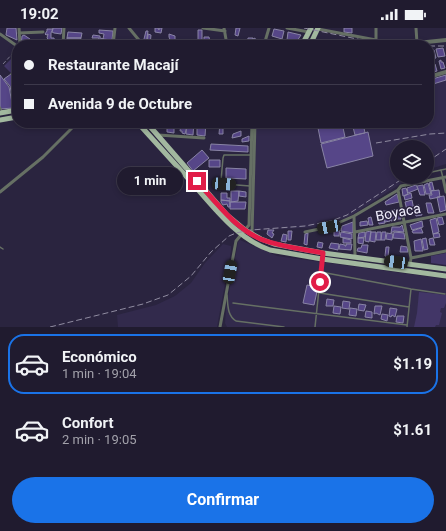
<!DOCTYPE html>
<html lang="es">
<meta charset="utf-8">
<style>
body{margin:0;font-family:Roboto,sans-serif;background:#2d283b;color:#f1f3f6;height:100vh;display:flex;flex-direction:column;font-size:15px;white-space:nowrap}
*{box-sizing:border-box;margin:0}
p{font-size:13px;color:#a2a1aa}
.icon{flex:none;width:22px;height:22px;fill:none;stroke:currentColor;stroke-width:2;stroke-linecap:round;stroke-linejoin:round}
.map{position:relative;height:299px;overflow:hidden}
.panel{display:flex;flex-direction:column;background:#201b2f;flex:1}
.panel>*{flex:none}
.banner{position:absolute;left:12px;top:12px;width:422px;height:88px;border-radius:16px;box-shadow:0 2px 6px #0003,0 0 0 1px #3d394b;display:grid;align-content:center;height:88px;padding:0 12px;background:#201b2f}
.fabs{position:absolute;left:390px;top:112px;display:grid;gap:8px}
.fabs a{display:grid;place-items:center;width:44px;height:44px;border-radius:50%;background:#201b2f;box-shadow:0 2px 6px #0003,0 0 0 1px #3d394b;font-size:20px}
.end{position:absolute;width:18px;height:18px;margin:-9px;border:5px solid #e11d48;background:#fff;box-shadow:0 0 0 2px #fff}
.from{border-radius:50%}
.bubble{position:absolute;height:28px;border-radius:14px;background:#201b2f;box-shadow:0 2px 6px #0003,0 0 0 1px #3d394b;font-size:13px;font-weight:700;line-height:28px;text-align:center}
.car{position:absolute;width:12px;height:24px;margin:-12px -6px;border-radius:5px;box-shadow:0 0 3px 1px #0007;background:linear-gradient(#222 24%,#8ab4d8 0 40%,#222 0 76%,#8ab4d8 0 86%,#222 0)}
.banner b{display:flex;align-items:center;gap:14px;height:38px;font-size:15px}
.banner b+b{border-top:1px solid #3d394b}
.banner i{width:10px;height:10px;background:#f1f3f6}
ul{padding:7px 0 0;list-style:none}
li{display:flex;align-items:center;gap:12px;height:60px;margin:0 8px 6px;padding:0 4px;border:2px solid transparent;border-radius:16px}
li div{flex:1}
li b{display:block;font-size:15px}
li em{font-style:normal;font-weight:700}
li.current{border-color:#1a73e8}
li>.icon{width:36px;height:36px;stroke-width:1.5}
.action{display:flex;gap:8px;margin-top:auto;padding:8px 12px}
.action a{flex:1;height:46px;border-radius:24px;background:#1a73e8;color:#fff;font-size:16px;font-weight:700;line-height:46px;text-align:center}
.status{display:flex;justify-content:space-between;align-items:center;height:28px;padding:0 20px;background:#201b2f;direction:ltr}
.status svg{height:11px;fill:currentColor}
.map>svg:first-child{display:block}
</style>
<div class="status"><b>19:02</b><svg viewBox="0 0 49 12"><path d="M0 12V9h3v3zM5 12V6h3v6zM10 12V3h3v9zM15 12V0h3v12zM26 1h20v11H26zM47 4h2v5h-2z"/></svg></div>
<div class="map">
<svg width="446" height="299" viewBox="0 0 446 299">
<rect width="100%" height="100%" fill="#2a243f"/>
<path fill="#322a4c" d="M446,47V136L427,142V119H397V149H411L352,187L335,194L316,199L253,203L256,95H429V53Z
M240,212L277,228L446,251V299H227L225,295L226,281L238,214Z
M223,216L231,218V223L217,299H118L117,287L156,277L175,268L191,255L205,235Z"/>
<path fill="#423667" d="M17,25V39L11,45L4,38Z
M446,225V237L431,235V228Z
M419,264L446,267V275L444,280H441L440,284L442,285L439,297H436L435,299H414L417,285Z"/>
<path fill="#564688" stroke="#8984a5" d="M7,0H16L17,12L6,7Z
M53,0H62L61,6L54,5L52,4Z
M155,0H158L159,2V0H162L161,5L155,4Z
M236,0H240L238,8L235,7Z
M344,0H352V5L344,4Z
M47,1H53L51,5V10H54L55,16L51,17L49,14L51,13L49,12L47,10L48,6L46,7L45,6L47,3Z
M274,1L284,3L282,11L272,8Z
M99,2L113,3L112,12L103,11L104,6L99,5Z
M198,2H202V14H198Z
M146,3H148L146,16L143,15Z
M68,4L82,5L81,10H67Z
M288,4L301,7L297,13L287,12Z
M148,6L151,7L150,17H147Z
M169,6L175,8V13L171,14L169,9Z
M24,7L30,11L27,17H21L22,8Z
M93,7L100,8V10L104,11V16L98,15L99,10H92Z
M204,9H209L210,14L204,15Z
M67,10H81L79,17L67,16Z
M248,10H253L248,17H243V15L247,16Z
M254,10L259,13L258,15L261,17H249Z
M287,12L294,14L292,17H285Z
M232,14H242V17H232Z
M443,20L445,28L438,29L436,21Z
M434,22L436,30L431,31L429,23Z
M441,32V34H443L445,40L441,41L439,33Z
M435,36L437,43L433,44L431,37Z
M11,46L17,53V79H14L10,58L4,51Z
M0,47L9,59L13,80L0,81Z
M446,47V52L430,57L429,52Z
M187,95H194L193,107L186,106Z
M197,95H206L205,108L197,107Z
M220,95H223V106H219Z
M317,95H342L345,109L321,115Z
M352,95H363L365,105L355,107Z
M167,97L174,98V105L167,104Z
M181,97L187,98L185,106L182,105V103H180Z
M241,103V108L232,110L233,106Z
M368,104L373,128L327,140L321,116Z
M249,108V113L242,114V111Z
M211,116L248,118V124L210,122Z
M202,122L209,130L193,143L187,135Z
M209,132H220V139H209Z
M226,140L246,141V151L226,150Z
M432,154L434,162L431,163L429,155Z
M428,155L431,166H426L424,157Z
M416,157L418,161L408,165L407,160Z
M423,157L425,167H420L417,158Z
M406,160L408,166L403,168L402,161Z
M439,162L440,169L430,171L429,167H432L431,163Z
M231,163H239L238,173L231,174Z
M239,163L246,164V169L239,168Z
M221,165H227V170H230V173L221,172Z
M411,165L412,170L405,172L404,168Z
M397,166L399,174L386,177L385,174Z
M444,168L446,182L440,184L437,169Z
M221,172L230,173V179H228L227,176L223,177L221,174Z
M412,172L414,182H407L405,174Z
M230,174H246L245,181H230Z
M426,175H431L434,185H428Z
M419,177L422,187L416,188L413,178Z
M399,181L401,191H396L393,182Z
M392,182L395,192L391,193L389,183Z
M383,183H388L390,193L385,194Z
M382,185L385,195L379,196L376,186Z
M371,189L373,197H369L368,190Z
M442,189L444,196L439,197L437,190Z
M436,190L439,204L433,206L430,192Z
M367,193L368,197L360,198V194Z
M422,193L423,199L412,202L410,197Z
M353,194V205L341,203L342,198Z
M402,197L404,204L394,203L391,205L392,199H400Z
M340,200L339,208H334V203Z
M421,200L423,205H413L412,203Z
M268,202H274L272,205L274,206L272,210L267,206Z
M288,203H292L291,212H288Z
M371,203L369,214L365,213L366,204Z
M341,204L352,206V211L340,209Z
M365,204V209L358,210L359,205Z
M371,204H376L375,214L370,213Z
M377,204H381V212H376Z
M382,204H386L385,212H381Z
M394,204L404,205L405,211L393,210Z
M308,205L307,217L304,216L305,206Z
M387,205L393,206L392,212L386,211Z
M439,205L440,209L434,210L433,206Z
M283,206L287,207L286,214L281,213Z
M343,210L351,212V215H343Z
M358,210H364L363,216L358,215Z
M426,210L428,221L424,222L422,211Z
M433,210L435,217H430L429,211Z
M421,211L423,223H415L414,213Z
M318,214L323,215L322,220L317,219Z
M331,215L339,216L338,222L329,220Z
M340,216L345,217V218H346V216H352L351,222L339,221Z
M362,217H368L367,225L357,223L358,220H361Z
M401,218L407,219L408,224H400Z
M386,219H389L388,229L385,228Z
M307,257L318,259L314,277L303,275Z
M327,271L334,272L333,278H326Z
M343,273L350,274L349,281L342,280Z
M359,276L366,277L364,283L358,282Z
M334,278L341,279L340,286L333,285Z
M375,278H382L380,287L376,285L374,286Z
M350,280L357,281L356,288L349,287Z
M390,280L397,281L395,289L392,287L391,289L389,288Z
M366,283L372,284V290L365,289Z
M382,286L388,287L387,293L381,291Z
M397,288H404L403,295L396,294Z"/>
<g fill="none" stroke-linecap="round" stroke-linejoin="round">
<path stroke="#7b778d" stroke-width="1" stroke-dasharray="4 2" stroke-linecap="butt" d="M3,36L15,23L17,24"/>
<path stroke="#667064" stroke-width="1.5" d="M11,46L17,51
M0,79L2,83
M250,127H224L223,130L221,153L224,156L250,158
M441,142L443,150
M427,145L446,141
M0,219L3,221
M321,244L411,261L445,266
M320,265L409,279
M227,267C228,277 227,287 236,293L284,299
M233,275L407,297
M315,299L322,233
M407,299L411,261"/>
<path stroke="#667064" stroke-width="3" d="M19,0L20,17
M129,0L143,17
M203,0L225,3
M224,0L227,17
M287,0L309,4
M416,0L417,15
M318,1L376,12
M19,5L43,4
M0,6L17,18
M63,17L64,0
M113,17L115,0
M264,17L269,0
M376,17V0
M158,107L204,110
M443,150L446,164
M398,162L411,230L410,236
M0,164L43,129L77,95
M354,188L355,228
M305,204L329,199L354,188L398,162L401,158L446,149
M355,204L446,186
M252,205L255,95
M411,230L446,223
M220,299L236,213L249,197L252,95"/>
<path stroke="#667064" stroke-width="4" d="M398,17L446,12
M429,49L446,44"/>
<path stroke="#a2b89f" stroke-width="5" d="M302,17L311,0
M310,17L318,0
M0,85L17,82
M0,92L17,89
M138,95C157,116 175,136 194,157C216,182 238,211 270,222L322,231L446,248
M147,95L227,187L245,202L261,211L274,216L323,225L446,241"/>
<path stroke="#908ca1" stroke-width="1" stroke-dasharray="6 3" stroke-linecap="butt" d="M304,0L386,17
M429,18H446
M376,115L430,106L446,105
M427,134L446,121
M50,299L143,276L168,267L191,248L211,224L229,208L236,205L251,202L305,198L331,193L347,187L405,149"/>
</g>
<g fill="none" stroke-linecap="round" stroke-linejoin="round">
<path stroke="#e11d48" stroke-width="5" d="M197,153C216,174 235,201 263,212C282,219 303,221 323,225L320,254"/>
</g>
<g text-anchor="middle" dominant-baseline="central" stroke-width="3" stroke-linejoin="round" paint-order="stroke">
<g font-size="14" fill="#efedfc" stroke="#2a243f">
<text transform="translate(398 184) rotate(-11)">Boyaca</text>
</g>
</g>
</svg>
<div class="fabs">
<a><svg class="icon" aria-label="layers" viewBox="0 0 24 24"><path d="M12 4l9 5-9 5-9-5zM3 14l9 5 9-5"/></svg></a>
</div>
<i class="end from" style="left:320px;top:254px"></i>
<i class="end" style="left:197px;top:153px"></i>
<div class="bubble" style="left:117px;top:139px;width:66px">1 min</div>
<i class="car" style="left:224px;top:156px;rotate:94deg"></i>
<i class="car" style="left:329px;top:199px;rotate:259deg"></i>
<i class="car" style="left:396px;top:234px;rotate:278deg"></i>
<i class="car" style="left:230px;top:244px;rotate:10deg"></i>
<div class="banner">
<b><i class="from"></i>Restaurante Macají</b>
<b><i></i>Avenida 9 de Octubre</b>
</div>
</div>
<section class="panel">
<ul>
<li class="current"><svg class="icon" aria-label="car" viewBox="0 0 24 24"><path d="M5 17H2v-5l4-1 3-4h7l3 4 3 1v5h-3M9 17h6M6 11h13"/><circle cx="7" cy="17" r="2"/><circle cx="17" cy="17" r="2"/></svg><div><b>Económico</b><p>1 min · 19:04</p></div><em>$1.19</em></li>
<li><svg class="icon" aria-label="car" viewBox="0 0 24 24"><path d="M5 17H2v-5l4-1 3-4h7l3 4 3 1v5h-3M9 17h6M6 11h13"/><circle cx="7" cy="17" r="2"/><circle cx="17" cy="17" r="2"/></svg><div><b>Confort</b><p>2 min · 19:05</p></div><em>$1.61</em></li>
</ul>
<div class="action"><a>Confirmar</a></div>
</section>
